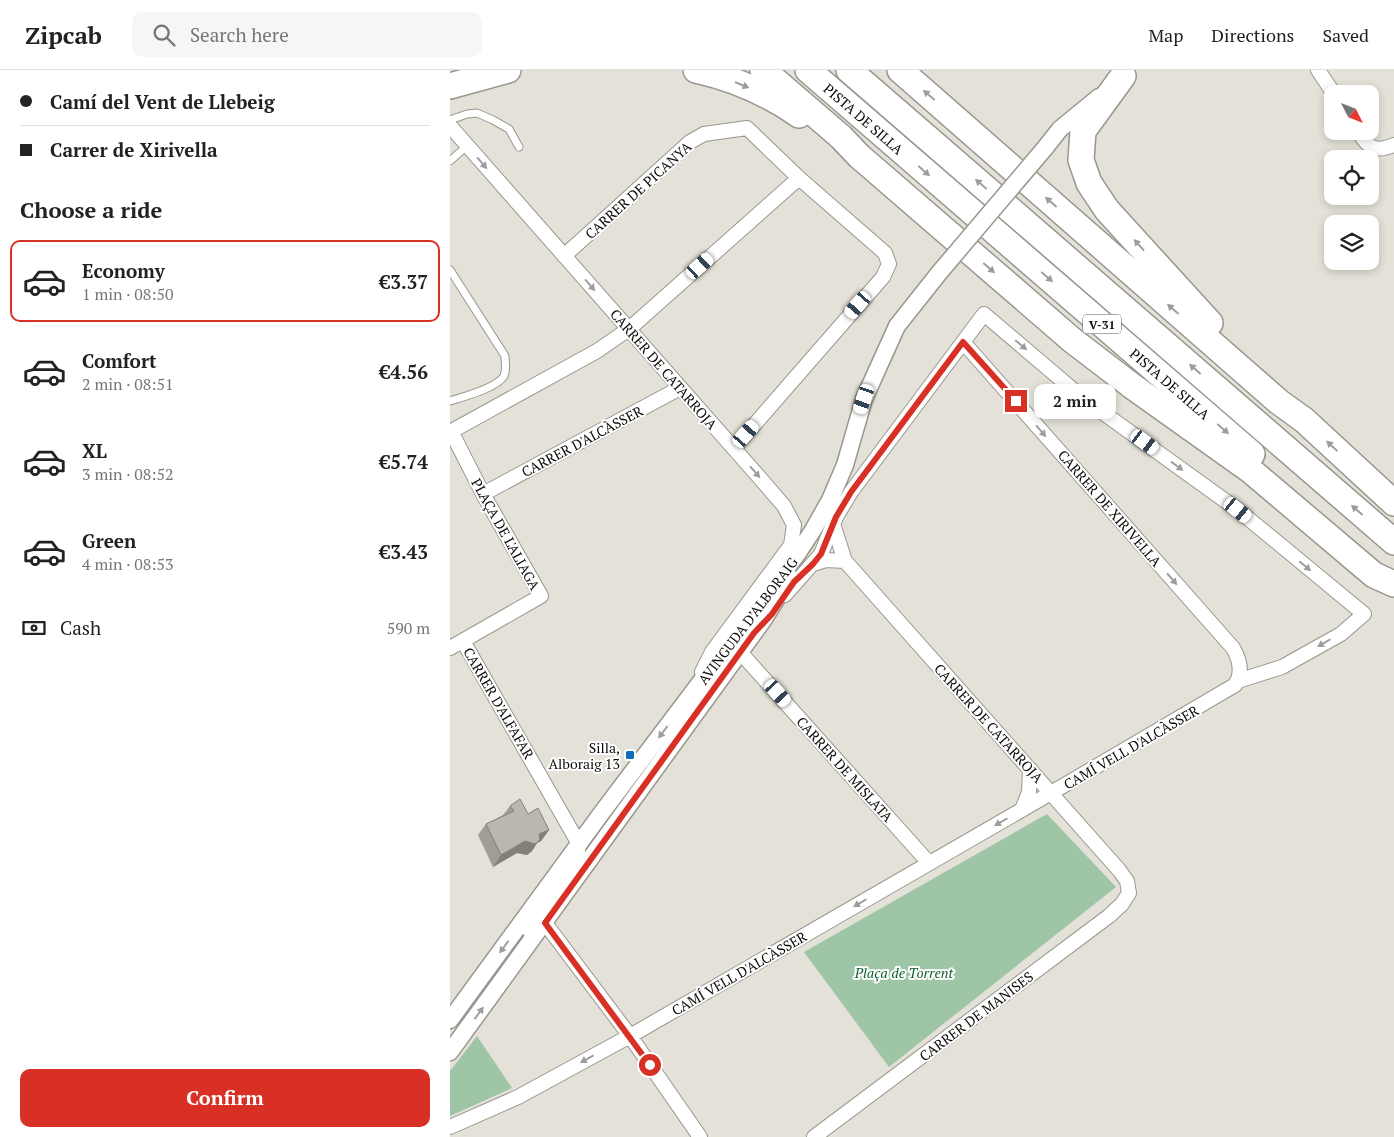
<!DOCTYPE html>
<meta charset="utf-8">
<style>
body{margin:0;font-family:"PT Serif",serif;background:#f6f6f6;color:#222;height:100vh;display:flex;flex-direction:column;font-size:19px;white-space:nowrap}
*{box-sizing:border-box;margin:0}
p{font-size:16px;color:#767676}
.icon{flex:none;width:28px;height:28px;fill:none;stroke:currentColor;stroke-width:2;stroke-linecap:round;stroke-linejoin:round}
.map{position:relative;flex:1;overflow:hidden}
.sheet{display:flex;flex-direction:column;background:#fff;width:450px}
.sheet>*{flex:none}
.top-card{display:grid;align-content:center;height:110px;padding:0 20px;background:#fff}
.needle{width:32px;rotate:132deg}
.controls{position:absolute;left:874px;top:15px;display:grid;gap:10px}
.controls a{display:grid;place-items:center;width:55px;height:55px;border-radius:10px;background:#fff;box-shadow:0 2px 8px #0003;font-size:25px}
.end{position:absolute;width:22px;height:22px;margin:-11px;border:6px solid #d93025;background:#fff;box-shadow:0 0 0 2px #fff}
.from{border-radius:50%}
.bubble{position:absolute;height:35px;border-radius:10px;background:#fff;box-shadow:0 2px 8px #0003;font-size:16px;font-weight:700;line-height:35px;text-align:center}
.car{position:absolute;width:15px;height:30px;margin:-15px -8px;border-radius:6px;box-shadow:0 0 4px 1px #0007;background:linear-gradient(#fff 24%,#345 0 40%,#fff 0 76%,#345 0 86%,#fff 0)}
.top-card b{display:flex;align-items:center;gap:18px;height:48px;font-size:19px}
.top-card b+b{border-top:1px solid #e0e0e0}
.top-card i{width:12px;height:12px;background:#222}
ul{padding:0;list-style:none}
li{display:flex;align-items:center;gap:15px;height:82px;margin:0 10px 8px;padding:0 10px;border:2px solid transparent;border-radius:10px}
li div{flex:1}
li b{display:block;font-size:19px}
li em{font-style:normal;font-weight:700}
li.selected{border-color:#d93025}
li>.icon{width:45px;height:45px;stroke-width:1.5}
h2{padding:0 20px;font-size:22px;line-height:60px}
.pay{display:flex;align-items:center;gap:12px;height:55px;padding:0 20px;font-size:19px}
.pay p{margin-inline-start:auto}
.button{display:flex;gap:10px;margin-top:auto;padding:10px 20px}
.button a{flex:1;height:58px;border-radius:10px;background:#d93025;color:#fff;font-size:20px;font-weight:700;line-height:58px;text-align:center}
header{display:flex;align-items:center;gap:30px;box-sizing:border-box;height:70px;padding:0 25px;background:#fff;border-bottom:1px solid #e0e0e0}
header strong{font-size:24px}
nav{display:flex;gap:28px;margin-inline-start:auto;font-size:18px}
.search{width:350px;height:45px;background:#f6f6f6;display:flex;align-items:center;gap:12px;box-sizing:border-box;padding:0 18px;border-radius:10px;color:#767676;font-size:19px}
main{display:flex;flex:1;min-height:0}
.map>svg:first-child{display:block}
</style>
<header>
<strong>Zipcab</strong>
<div class="search"><svg class="icon" aria-label="search" viewBox="0 0 24 24"><circle cx="10" cy="10" r="6"/><path d="M15 15l6 6"/></svg>Search here</div>
<nav><a>Map</a><a>Directions</a><a>Saved</a></nav>
</header>
<main>
<section class="sheet">
<div class="top-card">
<b><i class="from"></i>Camí del Vent de Llebeig</b>
<b><i></i>Carrer de Xirivella</b>
</div>
<h2>Choose a ride</h2>
<ul>
<li class="selected"><svg class="icon" aria-label="car" viewBox="0 0 24 24"><path d="M5 17H2v-5l4-1 3-4h7l3 4 3 1v5h-3M9 17h6M6 11h13"/><circle cx="7" cy="17" r="2"/><circle cx="17" cy="17" r="2"/></svg><div><b>Economy</b><p>1 min · 08:50</p></div><em>€3.37</em></li>
<li><svg class="icon" aria-label="car" viewBox="0 0 24 24"><path d="M5 17H2v-5l4-1 3-4h7l3 4 3 1v5h-3M9 17h6M6 11h13"/><circle cx="7" cy="17" r="2"/><circle cx="17" cy="17" r="2"/></svg><div><b>Comfort</b><p>2 min · 08:51</p></div><em>€4.56</em></li>
<li><svg class="icon" aria-label="car" viewBox="0 0 24 24"><path d="M5 17H2v-5l4-1 3-4h7l3 4 3 1v5h-3M9 17h6M6 11h13"/><circle cx="7" cy="17" r="2"/><circle cx="17" cy="17" r="2"/></svg><div><b>XL</b><p>3 min · 08:52</p></div><em>€5.74</em></li>
<li><svg class="icon" aria-label="car" viewBox="0 0 24 24"><path d="M5 17H2v-5l4-1 3-4h7l3 4 3 1v5h-3M9 17h6M6 11h13"/><circle cx="7" cy="17" r="2"/><circle cx="17" cy="17" r="2"/></svg><div><b>Green</b><p>4 min · 08:53</p></div><em>€3.43</em></li>
</ul>
<div class="pay"><svg class="icon" aria-label="cash" viewBox="0 0 24 24"><path d="M3 7h18v10H3z"/><circle cx="12" cy="12" r="2"/></svg>Cash<p>590 m</p></div>
<div class="button"><a>Confirm</a></div>
</section>
<div class="map">
<svg width="944" height="1067" viewBox="0 0 944 1067">
<rect width="100%" height="100%" fill="#e4e1d8"/>
<path fill="#9fc5a7" d="M597,744L666,817L439,997L354,882Z
M27,966L62,1018L0,1046V1001Z"/>
<g fill="none" stroke-linecap="round" stroke-linejoin="round">
<defs>
<path id="service" d="M0,50L17,44L27,43L43,50L59,59L69,77
M0,91L17,76
M0,200L55,286C55,293 57,299 54,306C47,318 13,327 0,331"/>
<path id="minor" d="M868,0L884,24
M0,56L309,407L334,436L344,455L341,475L262,582L252,602
M908,61C918,78 925,83 944,75
M114,186L240,72L254,64L297,58L349,108L435,183L439,194L433,207L284,378
M0,362L147,281L179,259L349,108
M33,424L230,318
M363,494L376,490L395,491
M335,525L371,484L386,447L401,422L534,244L634,329L788,440L914,544L891,564L832,597L788,611
M13,571L129,774L126,793L79,860
M0,578L91,526L33,424L1,361
M290,582L479,793
M572,740L579,722L580,699
M95,853L180,966L250,1067
M0,1057L68,1027L180,966L601,723L785,615C793,603 790,590 783,578L513,272
M364,1067L659,846L672,834L679,823L677,811L669,800L395,491L383,454"/>
<g id="tertiary">
<path d="M595,78L610,59L649,27"/>
<path id="s1" d="M0,950L153,741L348,483L363,460L380,430L395,395L414,329L447,256L489,203"/>
<path d="M0,982L314,549L334,517L339,506"/>
</g>
<g id="motorway">
<path d="M246,0C282,8 319,24 349,45"/>
<path d="M313,0L391,67L409,86L622,270L682,316L800,400L924,505L944,514"/>
<path id="s2" d="M358,0L802,384"/>
<path d="M399,0L944,472"/>
<path d="M450,0L829,332L854,350L944,433"/>
<path d="M673,6L633,61L631,90L639,113L657,140L760,253"/>
<path d="M0,16L58,0"/>
</g>
</defs>
<use href="#service" stroke="#98968d" stroke-width="9"/>
<use href="#minor" stroke="#98968d" stroke-width="16"/>
<use href="#tertiary" stroke="#98968d" stroke-width="19"/>
<use href="#motorway" stroke="#98968d" stroke-width="28"/>
<use href="#service" stroke="#fff" stroke-width="7"/>
<use href="#minor" stroke="#fff" stroke-width="14"/>
<use href="#tertiary" stroke="#fff" stroke-width="16"/>
<use href="#motorway" stroke="#fff" stroke-width="25"/>
<defs>
<path id="tertiary-bridge" d="M489,203L595,78"/>
</defs>
<use href="#tertiary-bridge" stroke="#98968d" stroke-width="19" stroke-linecap="butt"/>
<use href="#tertiary-bridge" stroke="#fff" stroke-width="16"/>
</g>
<path fill="#a09d96" d="M60,736L78,744L99,760L91,771L87,773L82,781L77,785L67,783L43,797L28,765L36,754L53,745Z"/>
<path fill="#82807a" d="M99,760L91,771L87,773L82,781L77,785L67,783L43,797L51,785L75,771Z"/>
<path fill="#bab7ae" stroke="#82807a" d="M70,729L78,744L88,738L99,760L89,764L90,770L85,774L75,771L51,785L36,754L64,741L60,736Z"/>
<defs><path id="oneway-solid" d="M-6-.8H1V-3.2L6.5 0L1 3.2V.8H-6Z" transform="scale(1.25)"/></defs>
<g fill="#9e9d9d">
<use href="#oneway-solid" transform="translate(292 15) rotate(22)"/>
<use href="#oneway-solid" transform="translate(479 25) rotate(-139)"/>
<use href="#oneway-solid" transform="translate(32 93) rotate(49)"/>
<use href="#oneway-solid" transform="translate(474 101) rotate(41)"/>
<use href="#oneway-solid" transform="translate(531 114) rotate(-139)"/>
<use href="#oneway-solid" transform="translate(601 132) rotate(-139)"/>
<use href="#oneway-solid" transform="translate(689 175) rotate(-132)"/>
<use href="#oneway-solid" transform="translate(539 198) rotate(41)"/>
<use href="#oneway-solid" transform="translate(597 207) rotate(41)"/>
<use href="#oneway-solid" transform="translate(140 215) rotate(49)"/>
<use href="#oneway-solid" transform="translate(723 239) rotate(-139)"/>
<use href="#oneway-solid" transform="translate(571 275) rotate(40)"/>
<use href="#oneway-solid" transform="translate(745 299) rotate(-139)"/>
<use href="#oneway-solid" transform="translate(773 359) rotate(41)"/>
<use href="#oneway-solid" transform="translate(591 361) rotate(49)"/>
<use href="#oneway-solid" transform="translate(882 376) rotate(-137)"/>
<use href="#oneway-solid" transform="translate(727 396) rotate(36)"/>
<use href="#oneway-solid" transform="translate(305 402) rotate(49)"/>
<use href="#oneway-solid" transform="translate(907 440) rotate(-139)"/>
<use href="#oneway-solid" transform="translate(855 496) rotate(40)"/>
<use href="#oneway-solid" transform="translate(722 509) rotate(49)"/>
<use href="#oneway-solid" transform="translate(874 573) rotate(150)"/>
<use href="#oneway-solid" transform="translate(213 662) rotate(127)"/>
<use href="#oneway-solid" transform="translate(551 752) rotate(150)"/>
<use href="#oneway-solid" transform="translate(410 833) rotate(150)"/>
<use href="#oneway-solid" transform="translate(54 877) rotate(126)"/>
<use href="#oneway-solid" transform="translate(29 943) rotate(-54)"/>
<use href="#oneway-solid" transform="translate(137 989) rotate(151)"/>
</g>
<g fill="none" stroke-linecap="round" stroke-linejoin="round">
<path stroke="#d93025" stroke-width="6" d="M200,995L95,853L304,563L322,544L344,512L363,494L371,484L386,447L401,422L513,272L566,331"/>
</g>
<rect fill="#106bb8" stroke="#fff" stroke-width="2" x="175" y="680" width="10" height="10" rx="2.5"/>
<g text-anchor="middle" dominant-baseline="central" stroke-width="4" stroke-linejoin="round" paint-order="stroke">
<rect fill="#fff" stroke="#555453" stroke-width="1" x="633" y="244.5" width="38" height="19" rx="4"/>
<g font-size="12" font-weight="bold" fill="#0c0b09">
<text x="652" y="254">V-31</text>
</g>
<g font-size="14" fill="#0c0b09" stroke="#fff">
<text stroke="none"><textPath href="#s2" startOffset="74">PISTA DE SILLA</textPath></text>
<text transform="translate(188 120) rotate(-42)">CARRER DE PICANYA</text>
<text transform="translate(214 299) rotate(49)">CARRER DE CATARROJA</text>
<text stroke="none"><textPath href="#s2" startOffset="479">PISTA DE SILLA</textPath></text>
<text transform="translate(132 371) rotate(-28)">CARRER D'ALCÀSSER</text>
<text transform="translate(660 438) rotate(49)">CARRER DE XIRIVELLA</text>
<text transform="translate(56 464) rotate(61)">PLAÇA DE L'ALIAGA</text>
<text stroke="none"><textPath href="#s1" startOffset="498">AVINGUDA D’ALBORAIG</textPath></text>
<text transform="translate(49 633) rotate(60)">CARRER D'ALFAFAR</text>
<text transform="translate(539 653) rotate(48)">CARRER DE CATARROJA</text>
<text transform="translate(681 677) rotate(-30)">CAMÍ VELL D'ALCÀSSER</text>
<text transform="translate(395 699) rotate(48)">CARRER DE MISLATA</text>
<text transform="translate(289 903) rotate(-30)">CAMÍ VELL D'ALCÀSSER</text>
<text transform="translate(526 946) rotate(-37)">CARRER DE MANISES</text>
</g>
<g font-size="14" fill="#0c0b09" stroke="#fff" text-anchor="end">
<text x="170" y="677">Silla,<tspan x="170" dy="16">Alboraig 13</tspan></text>
</g>
<g font-size="14" font-style="italic" fill="#105f2f" stroke="#fff">
<text x="454" y="902">Plaça de Torrent</text>
</g>
</g>
</svg>
<div class="controls">
<a><svg class="needle" viewBox="-14 -14 28 28"><path d="M0-13l5 13h-10z" fill="#e53935"/><path d="M0 13l5-13h-10z" fill="#767676"/></svg></a>
<a><svg class="icon" aria-label="locate" viewBox="0 0 24 24"><circle cx="12" cy="12" r="6"/><path d="M12 2v4M12 18v4M2 12h4M18 12h4"/></svg></a>
<a><svg class="icon" aria-label="layers" viewBox="0 0 24 24"><path d="M12 4l9 5-9 5-9-5zM3 14l9 5 9-5"/></svg></a>
</div>
<i class="end from" style="left:200px;top:995px"></i>
<i class="end" style="left:566px;top:331px"></i>
<div class="bubble" style="left:584px;top:314px;width:82px">2 min</div>
<i class="car" style="left:250px;top:196px;rotate:48deg"></i>
<i class="car" style="left:408px;top:235px;rotate:221deg"></i>
<i class="car" style="left:414px;top:329px;rotate:199deg"></i>
<i class="car" style="left:296px;top:364px;rotate:41deg"></i>
<i class="car" style="left:695px;top:372px;rotate:126deg"></i>
<i class="car" style="left:788px;top:440px;rotate:129deg"></i>
<i class="car" style="left:328px;top:623px;rotate:138deg"></i>
</div>
</main>
